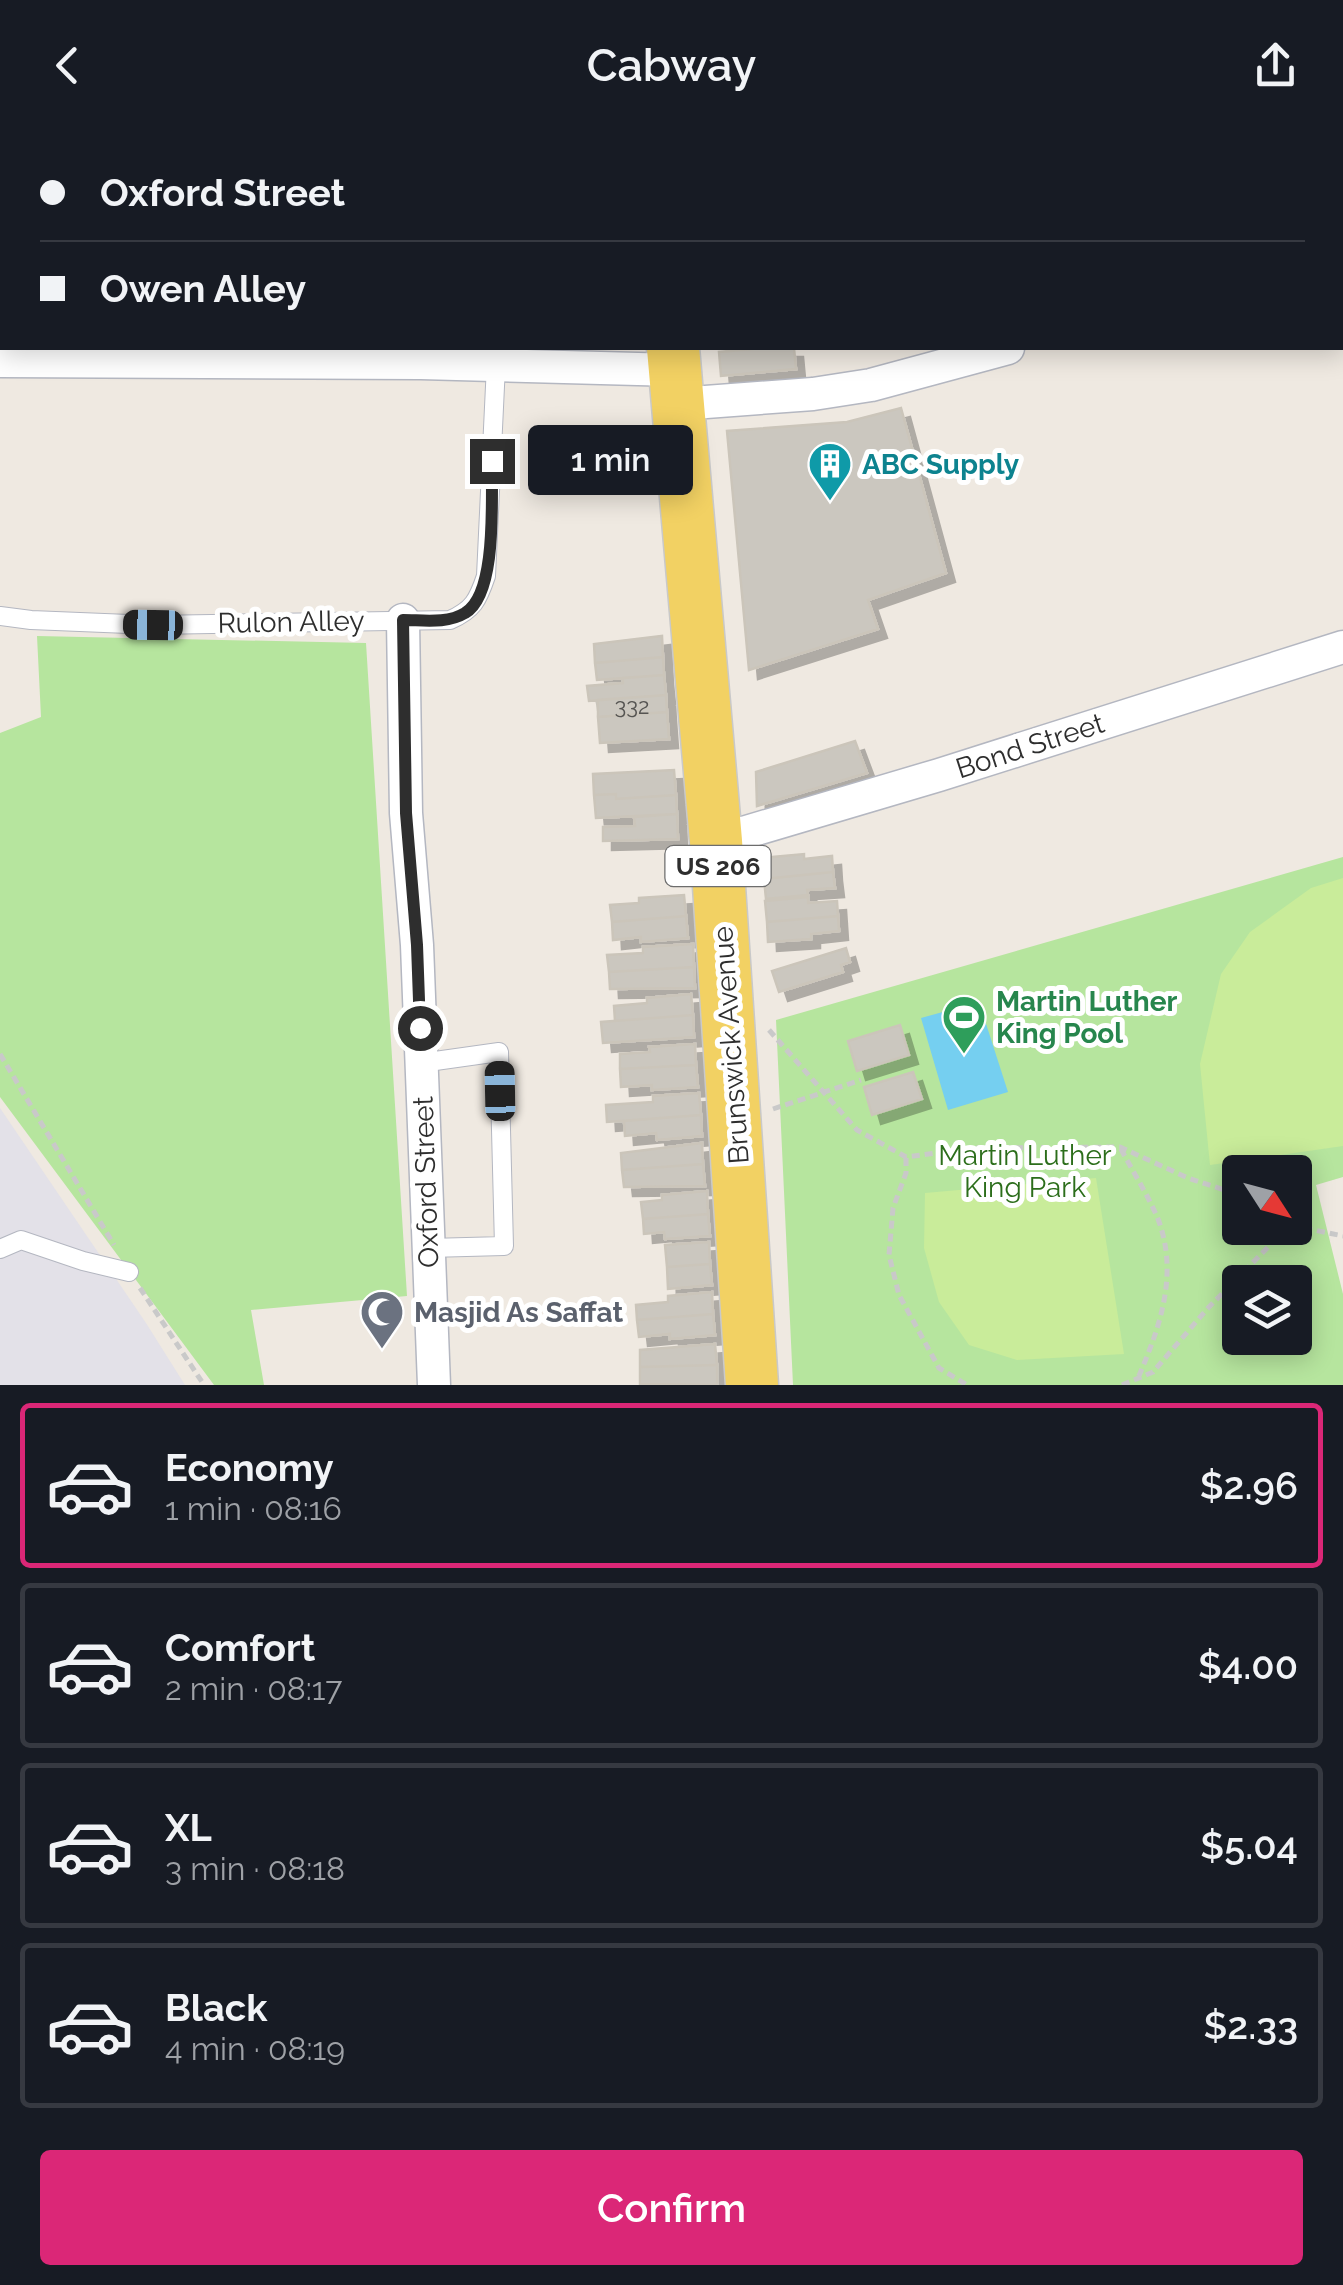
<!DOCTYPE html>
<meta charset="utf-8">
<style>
body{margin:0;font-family:Raleway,sans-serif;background:#242831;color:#f1f3f6;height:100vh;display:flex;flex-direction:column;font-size:38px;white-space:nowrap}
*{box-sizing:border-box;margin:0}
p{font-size:32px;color:#9ea1a6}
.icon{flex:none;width:55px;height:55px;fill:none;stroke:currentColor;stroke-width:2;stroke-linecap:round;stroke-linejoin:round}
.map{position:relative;height:1255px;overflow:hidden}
.side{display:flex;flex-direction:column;background:#171b24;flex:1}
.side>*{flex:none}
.guide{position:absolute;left:0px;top:0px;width:1345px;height:220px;box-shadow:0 5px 25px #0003;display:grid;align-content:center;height:220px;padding:0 40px;background:#171b24}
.needle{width:65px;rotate:126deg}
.fabs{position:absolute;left:1222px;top:1025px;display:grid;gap:20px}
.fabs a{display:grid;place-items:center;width:90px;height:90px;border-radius:10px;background:#171b24;box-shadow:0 5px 25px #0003;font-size:50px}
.end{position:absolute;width:45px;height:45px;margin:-22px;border:12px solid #2e2e2e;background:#fff;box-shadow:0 0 0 5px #fff}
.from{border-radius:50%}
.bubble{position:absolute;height:70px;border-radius:10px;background:#171b24;box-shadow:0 5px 25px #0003;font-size:32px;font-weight:600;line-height:70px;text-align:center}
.car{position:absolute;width:30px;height:60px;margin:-30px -15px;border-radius:12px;box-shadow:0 0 8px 2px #0007;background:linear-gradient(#222 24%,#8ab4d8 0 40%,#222 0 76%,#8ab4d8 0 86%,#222 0)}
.guide b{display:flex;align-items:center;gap:35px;height:95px;font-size:38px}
.guide b+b{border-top:2px solid #363941}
.guide i{width:25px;height:25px;background:#f1f3f6}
ul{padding:18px 0 0;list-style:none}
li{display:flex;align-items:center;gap:30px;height:165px;margin:0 20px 15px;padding:0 20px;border:5px solid #363941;border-radius:10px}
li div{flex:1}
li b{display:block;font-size:38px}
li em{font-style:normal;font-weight:600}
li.active{border-color:#db2777}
li>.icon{width:90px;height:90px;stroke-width:1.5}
.action{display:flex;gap:20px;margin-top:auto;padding:20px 40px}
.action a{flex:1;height:115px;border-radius:10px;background:#db2777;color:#fff;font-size:40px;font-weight:600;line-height:115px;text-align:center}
header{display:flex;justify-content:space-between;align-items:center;height:130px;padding:0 40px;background:#171b24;font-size:45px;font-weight:600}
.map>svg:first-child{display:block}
</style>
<header><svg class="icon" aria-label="back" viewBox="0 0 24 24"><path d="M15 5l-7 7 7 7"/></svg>Cabway<svg class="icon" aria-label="share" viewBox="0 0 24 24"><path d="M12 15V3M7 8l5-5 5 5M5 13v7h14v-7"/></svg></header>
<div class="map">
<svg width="1343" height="1255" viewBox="0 0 1343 1255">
<defs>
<filter id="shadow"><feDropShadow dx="9" dy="9" stdDeviation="0" flood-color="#0004"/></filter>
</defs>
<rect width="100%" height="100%" fill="#efe9e1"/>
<path fill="#e3e1e8" d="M0,978L146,1193L185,1255H0Z"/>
<path fill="#b6e59e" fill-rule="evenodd" d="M37,506L366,513L407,1166L251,1180L264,1255H214L0,967V603L41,587Z
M1343,727V1047L1316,1055L1343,1164V1255H793L776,890ZM1240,1042H1295V1098H1240ZM1240,1152H1295V1208H1240Z"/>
<path fill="#c9ec9a" d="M1343,748V1016L1210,1035L1200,934L1221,844L1250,802L1311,758Z
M1096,1048L1124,1224L1017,1230L969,1215L939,1172L924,1118L925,1063Z"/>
<path fill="#75cff0" d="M979,872L1008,962L948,980L921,888Z"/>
<path fill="#cbc7bf" stroke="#cbc5ba" stroke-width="2.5" filter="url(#shadow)" d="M763,218H794L796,239L721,246L719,222Z
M901,278L946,443L868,470L878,499L749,540L727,301L847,292Z
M662,506L663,527L595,533L594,514Z
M663,527L664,545L597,550L595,533Z
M664,545L666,565L589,571L587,556L623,553V548Z
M666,565L667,582L598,587V570Z
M667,582L669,609L600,613L598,587Z
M855,611L867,643L757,676L756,642Z
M674,640L676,665L616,669V664L594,665L593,644Z
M616,664V669L676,665L677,684L596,688L594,665Z
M677,684L678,709L603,711V697L635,696L634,687Z
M804,724V729L832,726L833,742L764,749L762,728Z
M833,742L835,758L807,760L808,765L766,769L764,749Z
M684,765L686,786L612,792L610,775L639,773V768Z
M808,767V773L837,771L838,786L767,792L765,771Z
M686,786L688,808L641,812V807L613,810L612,792Z
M838,786L839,801L811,804V809L768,812L767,792Z
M693,814L694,837L609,842L607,825L643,823V817Z
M846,818L850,832L841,835L843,842L779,862L772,841Z
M694,837L695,858L610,859L609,842Z
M691,864L693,885L615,891L614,876L647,873V868Z
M693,885L694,907L603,913L601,892Z
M900,895L909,925L857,941L848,911Z
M695,914L696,935L620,939V924L650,922L649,917Z
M696,935L698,957L652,960V955L621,957L620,939Z
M913,942L922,969L872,985L864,957Z
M699,963L701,985L607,992L606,975L653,972V966Z
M701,985L702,1006L657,1010L656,1003L625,1006L624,991Z
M702,1013L703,1034L622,1040L621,1023Z
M703,1034L705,1056L624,1057L622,1040Z
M707,1061L708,1084L643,1089L641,1072L662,1070V1065Z
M708,1084L710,1106L665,1109L664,1102L644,1104L643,1089Z
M709,1112L710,1134L667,1137L665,1115Z
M710,1134L712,1155L668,1159L667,1137Z
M712,1162L713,1184L637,1190L636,1175L668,1172V1166Z
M713,1184L715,1205L670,1209V1204L639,1207L637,1190Z
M715,1214L717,1235L640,1237V1220Z
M717,1235V1255L640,1254V1237Z"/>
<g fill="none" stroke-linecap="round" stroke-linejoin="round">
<defs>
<path id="lane" d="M0,486L31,490L153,495L450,490C473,480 478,470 486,446L496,235
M421,933L499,922L504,1116L429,1118
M0,1119L21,1110L83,1131L129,1142"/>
<path id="street" d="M173,0V2
M402,0L403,2
M716,2L724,0
M1342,127H1343
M0,231L421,233L675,240
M679,274L813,264L871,255L1008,218
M403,490L406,683L417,815L434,1255
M716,711L939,645L1343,517"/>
<path id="primary" d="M655,0L656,2
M673,218L716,711L752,1255"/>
</defs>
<use href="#lane" stroke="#b4b7c1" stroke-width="20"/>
<use href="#street" stroke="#b4b7c1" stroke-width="35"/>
<use href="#primary" stroke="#c9c9c9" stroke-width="55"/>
<path stroke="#c9c9c9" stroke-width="5" stroke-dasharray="8 5" stroke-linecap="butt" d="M769,900L857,1000L906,1027L975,1018L1120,1017L1188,1048L1240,1065
M0,924L114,1115
M773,979L861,950
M1121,1019C1133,1042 1148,1065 1158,1089C1179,1144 1160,1197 1138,1248
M906,1028V1043L893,1078L889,1125L899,1165L939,1238L967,1255
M1295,1088L1309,1099L1343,1106
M140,1158L204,1255
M1122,1255L1153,1242L1208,1178L1276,1109L1309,1099"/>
<use href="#lane" stroke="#fff" stroke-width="18"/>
<use href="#street" stroke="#fff" stroke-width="32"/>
<use href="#primary" stroke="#f2d163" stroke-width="52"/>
</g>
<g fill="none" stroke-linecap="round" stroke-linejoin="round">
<path stroke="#2e2e2e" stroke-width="12" d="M420,898L417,815L406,683L403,490C423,490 447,494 465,483C498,464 491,366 492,331"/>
</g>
<defs>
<symbol id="building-pin" viewBox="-11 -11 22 30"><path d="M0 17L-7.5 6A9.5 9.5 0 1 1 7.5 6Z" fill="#0f9aa8" stroke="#fff"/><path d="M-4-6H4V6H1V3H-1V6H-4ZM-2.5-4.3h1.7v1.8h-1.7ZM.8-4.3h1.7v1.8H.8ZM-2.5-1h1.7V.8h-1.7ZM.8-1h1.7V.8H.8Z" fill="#fff"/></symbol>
<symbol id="stadium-pin" viewBox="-11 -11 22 30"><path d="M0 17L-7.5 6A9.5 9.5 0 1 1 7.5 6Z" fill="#2e9e5b" stroke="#fff"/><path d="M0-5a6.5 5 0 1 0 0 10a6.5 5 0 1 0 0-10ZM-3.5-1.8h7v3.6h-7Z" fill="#fff"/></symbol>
<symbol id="mosque-pin" viewBox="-11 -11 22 30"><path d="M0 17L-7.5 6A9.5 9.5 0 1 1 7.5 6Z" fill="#6b7280" stroke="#fff"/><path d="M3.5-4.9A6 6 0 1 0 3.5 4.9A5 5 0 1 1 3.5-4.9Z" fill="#fff"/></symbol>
</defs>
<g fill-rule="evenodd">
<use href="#building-pin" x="805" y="309" width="50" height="68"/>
<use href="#stadium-pin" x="939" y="862" width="50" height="68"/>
<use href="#mosque-pin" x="357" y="1157" width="50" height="68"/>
</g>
<g text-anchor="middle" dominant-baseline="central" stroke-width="10" stroke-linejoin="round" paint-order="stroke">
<g font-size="22" fill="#555452">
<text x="632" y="576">332</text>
</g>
<rect fill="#fff" stroke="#6d6d6d" stroke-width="2.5" x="665.5" y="716" width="105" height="40" rx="8"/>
<g font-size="25" font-weight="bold" fill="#2e2e2e">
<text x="718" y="736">US 206</text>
</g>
<g font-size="28" font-weight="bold" fill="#0d838f" stroke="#fff" text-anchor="start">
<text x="862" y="334">ABC Supply</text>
</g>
<g font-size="28" fill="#2e2e2e" stroke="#fff">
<text transform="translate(291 492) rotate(-1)">Rulon Alley</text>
<text transform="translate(1030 616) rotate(-18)">Bond Street</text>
<text transform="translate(731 915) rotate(-94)">Brunswick Avenue</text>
<text transform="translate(426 1052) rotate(-92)">Oxford Street</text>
</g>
<g font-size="28" font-weight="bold" fill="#27864d" stroke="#fff" text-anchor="start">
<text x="996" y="871">Martin Luther<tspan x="996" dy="32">King Pool</tspan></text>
</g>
<g font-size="28" fill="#2c6e1b" stroke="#fff">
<text x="1025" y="1025">Martin Luther<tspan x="1025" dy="32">King Park</tspan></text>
</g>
<g font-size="28" font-weight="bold" fill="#5b616d" stroke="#fff" text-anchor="start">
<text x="414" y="1182">Masjid As Saffat</text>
</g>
</g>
</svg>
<div class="fabs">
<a><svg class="needle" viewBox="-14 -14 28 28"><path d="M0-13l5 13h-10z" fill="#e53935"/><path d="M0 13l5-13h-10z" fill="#9ea1a6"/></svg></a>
<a><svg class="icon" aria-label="layers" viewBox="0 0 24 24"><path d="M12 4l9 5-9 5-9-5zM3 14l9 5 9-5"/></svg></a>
</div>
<i class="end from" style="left:420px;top:898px"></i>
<i class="end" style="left:492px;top:331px"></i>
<div class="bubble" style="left:528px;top:295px;width:165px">1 min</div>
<i class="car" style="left:153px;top:495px;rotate:271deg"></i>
<i class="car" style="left:500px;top:961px;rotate:359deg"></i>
<div class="guide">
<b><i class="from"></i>Oxford Street</b>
<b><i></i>Owen Alley</b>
</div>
</div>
<section class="side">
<ul>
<li class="active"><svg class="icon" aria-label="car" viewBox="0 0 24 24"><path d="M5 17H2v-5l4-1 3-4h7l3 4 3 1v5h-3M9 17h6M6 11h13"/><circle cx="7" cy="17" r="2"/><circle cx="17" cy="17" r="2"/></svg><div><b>Economy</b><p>1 min · 08:16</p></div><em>$2.96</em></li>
<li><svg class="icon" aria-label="car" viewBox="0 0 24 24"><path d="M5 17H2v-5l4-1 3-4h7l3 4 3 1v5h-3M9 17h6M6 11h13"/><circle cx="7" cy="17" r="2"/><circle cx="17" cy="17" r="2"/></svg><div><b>Comfort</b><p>2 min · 08:17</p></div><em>$4.00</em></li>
<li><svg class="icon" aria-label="car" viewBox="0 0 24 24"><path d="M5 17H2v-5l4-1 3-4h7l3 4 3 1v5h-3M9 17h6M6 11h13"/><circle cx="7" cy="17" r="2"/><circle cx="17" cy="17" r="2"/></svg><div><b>XL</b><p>3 min · 08:18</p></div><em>$5.04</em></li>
<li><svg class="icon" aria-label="car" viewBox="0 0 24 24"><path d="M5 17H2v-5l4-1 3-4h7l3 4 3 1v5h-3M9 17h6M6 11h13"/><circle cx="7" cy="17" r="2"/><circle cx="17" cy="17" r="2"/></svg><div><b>Black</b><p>4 min · 08:19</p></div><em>$2.33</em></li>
</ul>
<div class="action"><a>Confirm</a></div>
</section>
